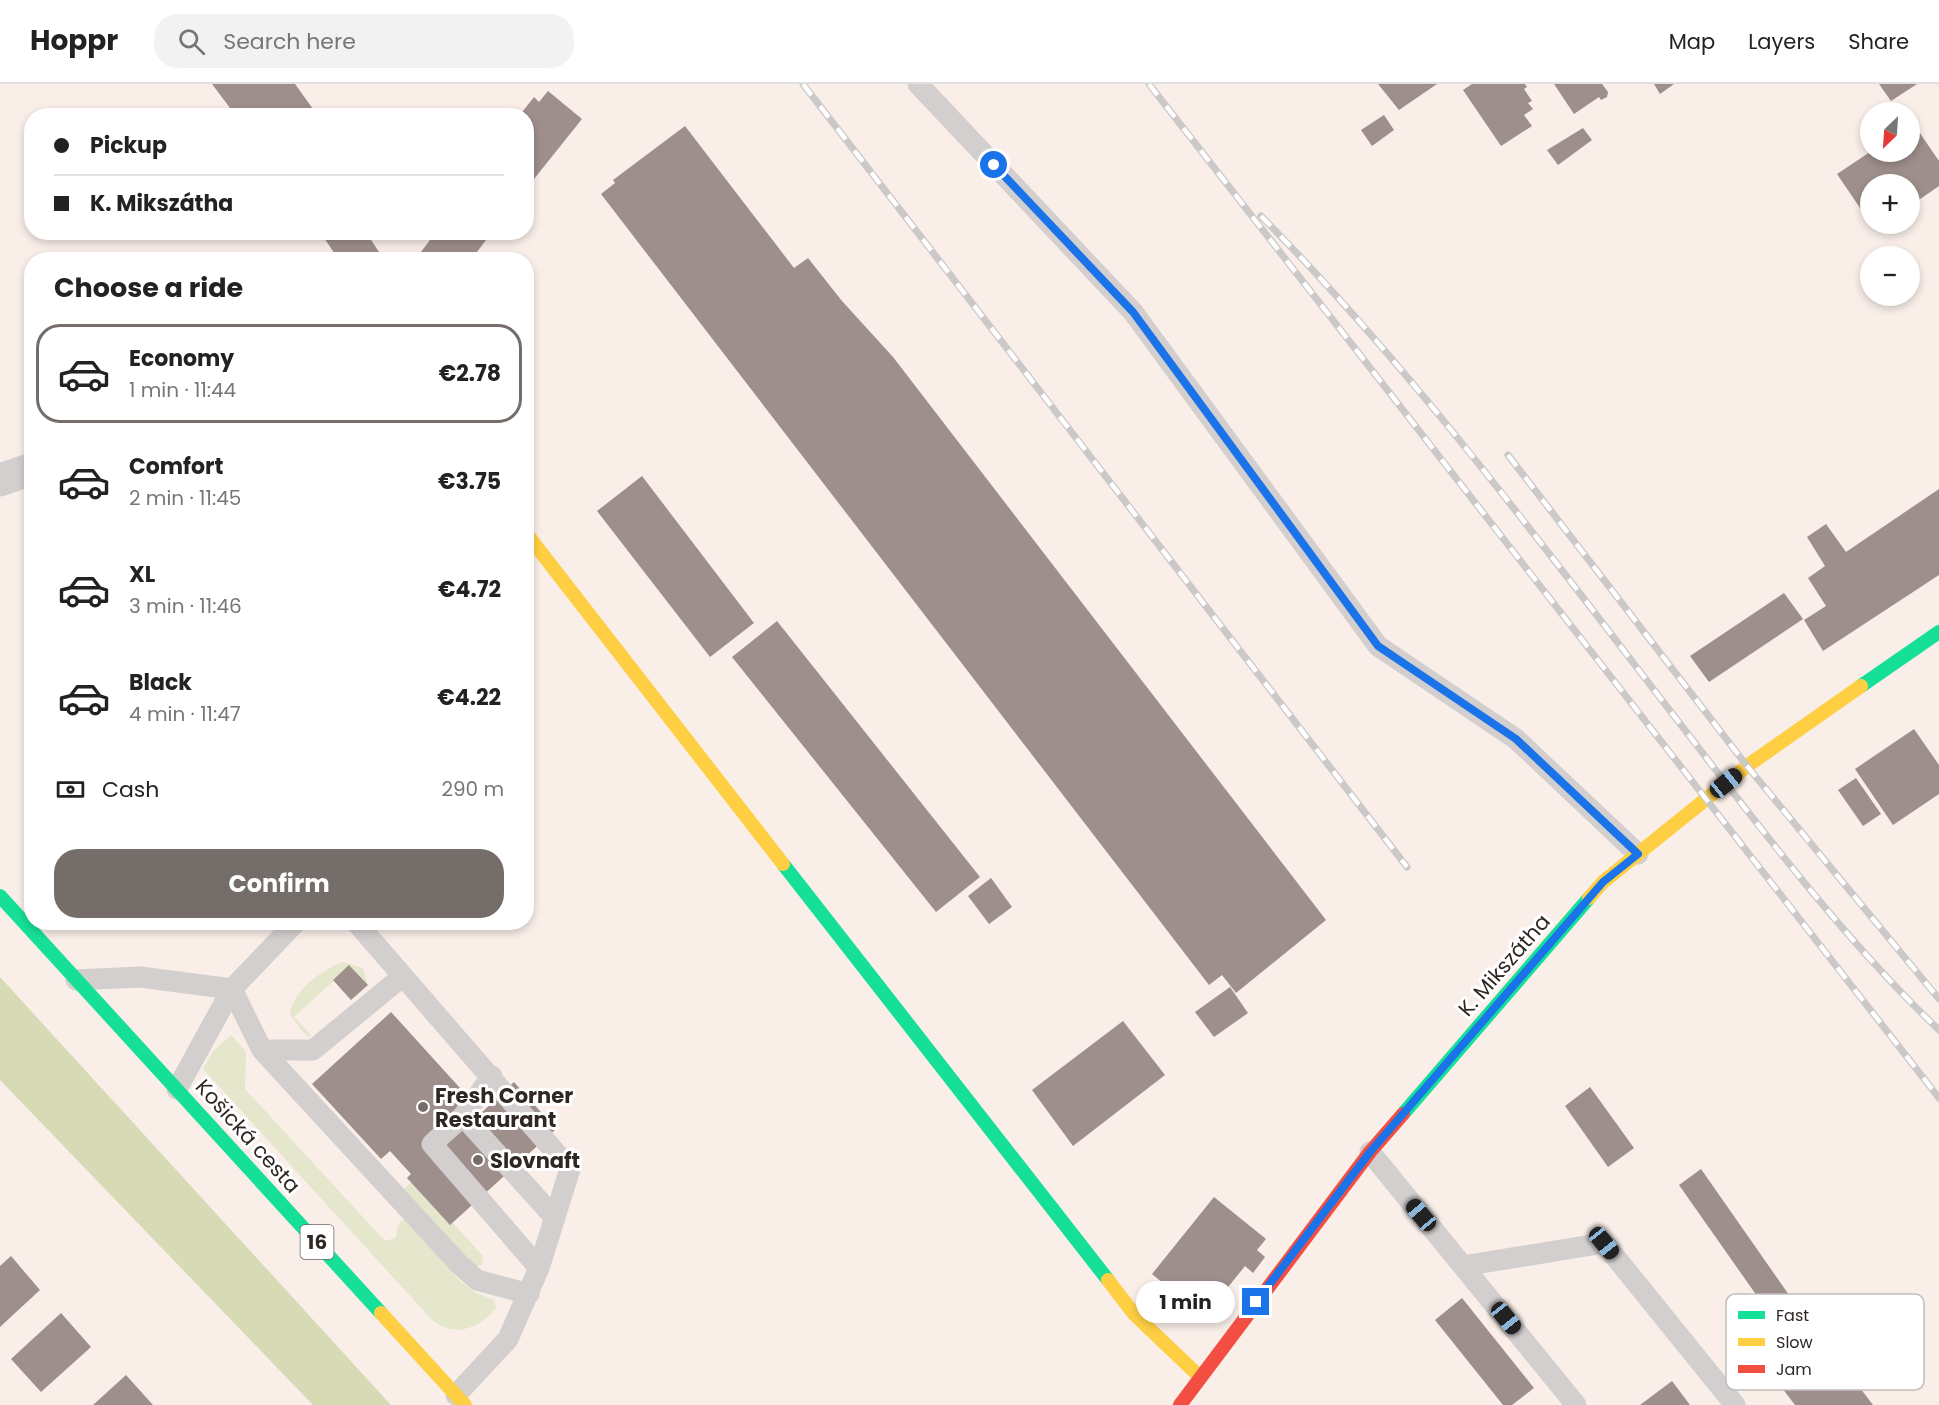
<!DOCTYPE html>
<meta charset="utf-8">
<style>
body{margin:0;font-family:Poppins,sans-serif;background:#f2f2f2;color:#222;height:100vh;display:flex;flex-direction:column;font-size:22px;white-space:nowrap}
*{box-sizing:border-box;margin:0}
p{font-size:20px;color:#767676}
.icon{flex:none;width:33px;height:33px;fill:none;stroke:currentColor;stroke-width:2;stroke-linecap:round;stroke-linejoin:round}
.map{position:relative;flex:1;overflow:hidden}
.drawer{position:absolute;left:24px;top:168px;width:510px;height:678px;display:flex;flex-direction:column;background:#fff;border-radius:24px;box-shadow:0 3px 9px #0003}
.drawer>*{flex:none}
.hud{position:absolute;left:24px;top:24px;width:510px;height:132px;border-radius:24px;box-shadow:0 3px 9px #0003;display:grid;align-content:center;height:132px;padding:0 30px;background:#fff}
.needle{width:39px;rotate:205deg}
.buttons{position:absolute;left:1860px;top:18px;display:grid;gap:12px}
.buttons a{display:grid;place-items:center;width:60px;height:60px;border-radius:50%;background:#fff;box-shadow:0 3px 9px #0003;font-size:30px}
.end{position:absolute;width:27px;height:27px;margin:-14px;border:8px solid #1a73e8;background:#fff;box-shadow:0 0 0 3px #fff}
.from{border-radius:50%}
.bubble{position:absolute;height:42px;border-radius:21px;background:#fff;box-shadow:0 3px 9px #0003;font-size:20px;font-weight:700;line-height:42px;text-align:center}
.car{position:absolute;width:18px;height:36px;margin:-18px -9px;border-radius:8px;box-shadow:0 0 4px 2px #0007;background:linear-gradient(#222 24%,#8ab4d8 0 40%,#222 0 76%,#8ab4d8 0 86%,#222 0)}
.hud b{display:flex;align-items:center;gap:21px;height:57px;font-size:22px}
.hud b+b{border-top:2px solid #e0e0e0}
.hud i{width:15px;height:15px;background:#222}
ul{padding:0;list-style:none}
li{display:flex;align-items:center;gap:18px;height:99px;margin:0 12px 9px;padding:0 18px;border:3px solid transparent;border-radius:24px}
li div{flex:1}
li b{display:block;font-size:22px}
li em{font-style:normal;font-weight:700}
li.on{border-color:#756d69}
li>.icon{width:54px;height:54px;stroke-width:1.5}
h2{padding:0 30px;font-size:27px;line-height:72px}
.pay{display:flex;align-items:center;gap:15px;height:66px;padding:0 30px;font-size:22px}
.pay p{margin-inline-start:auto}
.cta{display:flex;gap:12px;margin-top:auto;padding:12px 30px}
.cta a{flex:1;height:69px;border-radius:24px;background:#756d69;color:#fff;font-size:24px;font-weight:700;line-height:69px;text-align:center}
header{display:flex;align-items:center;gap:36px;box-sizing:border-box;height:84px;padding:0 30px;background:#fff;border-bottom:2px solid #e0e0e0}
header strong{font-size:28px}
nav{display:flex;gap:33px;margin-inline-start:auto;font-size:21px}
.search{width:420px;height:54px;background:#f2f2f2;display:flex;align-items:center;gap:15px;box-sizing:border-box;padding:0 21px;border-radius:24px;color:#767676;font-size:22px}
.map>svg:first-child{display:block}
</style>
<header>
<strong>Hoppr</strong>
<div class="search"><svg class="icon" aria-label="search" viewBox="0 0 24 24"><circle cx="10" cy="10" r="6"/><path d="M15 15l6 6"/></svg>Search here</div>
<nav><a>Map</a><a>Layers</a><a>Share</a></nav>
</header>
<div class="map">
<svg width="1939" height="1321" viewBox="0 0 1939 1321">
<rect width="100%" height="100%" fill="#f9eee8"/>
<path fill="#e4e7cb" d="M343,878L363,884L368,901L350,882L294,933L311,951L308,954L290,931C291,908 323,885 343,878Z
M231,951L246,967L245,1005L385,1157L395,1154L400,1137L405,1136L461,1198L476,1209L494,1216L496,1224C480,1244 456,1254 433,1237L203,985L213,967Z
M412,1097L421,1104L483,1172L482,1181L473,1183L402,1107Z"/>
<path fill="#d6dbb6" d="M0,893L391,1321H313L0,996Z"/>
<path fill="#9e8e8c" d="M212,0H295L318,32H236Z
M1378,0H1437L1399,26Z
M1472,0H1525L1527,3L1524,5L1532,17L1528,19L1533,25L1524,31L1532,42L1501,62L1463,6Z
M1554,0H1602L1608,8L1607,13L1601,16L1599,13L1574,30Z
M1654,0H1674L1660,10Z
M1879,0H1917L1891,17Z
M548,7L582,35L526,105V32H519L534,13L539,18Z
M1384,31L1394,46L1372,62L1361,46Z
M1913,39L1939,77V102L1910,122V100H1870V140H1884L1875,146L1837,90L1870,68H1910V41Z
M685,42L794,184L808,174L842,217L893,273L1326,836L1236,909L1222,891L1209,901L601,110L615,99L613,96Z
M1583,44L1592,56L1558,81L1547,66Z
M320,148H366L379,168L368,176H339Z
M436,148H492L471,176H415Z
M642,392L754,539L710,573L597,427Z
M1939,405V491L1823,567L1804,536L1826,522L1808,494L1825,482L1807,453L1826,440L1846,468Z
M1784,509L1803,535L1709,598L1690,572Z
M777,537L980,793L936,828L732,573Z
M1914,645L1939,681V710L1893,741L1855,685Z
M1856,694L1881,730L1863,742L1838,706Z
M991,794L1012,823L989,840L968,812Z
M349,881L368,901L351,916L333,896Z
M1230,903L1248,929L1214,953L1195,928Z
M391,928L460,1004L454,1009L477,1033L514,998L556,1045L450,1141L407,1094L411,1090L390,1067L381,1075L312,1000Z
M1123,937L1165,991L1073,1062L1032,1006Z
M1590,1003L1634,1064L1608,1083L1565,1022Z
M1701,1085L1824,1261L1802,1276L1679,1101Z
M1214,1113L1266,1155L1257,1166L1265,1173L1253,1189L1245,1182L1204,1233L1152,1190Z
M11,1172L40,1206L0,1243V1182Z
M1462,1214L1534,1304L1512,1321H1503L1435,1236Z
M61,1229L91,1263L41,1308L11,1275Z
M1832,1267L1873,1321H1795L1782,1304Z
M126,1291L153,1321H93Z
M1672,1297L1690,1321H1640Z"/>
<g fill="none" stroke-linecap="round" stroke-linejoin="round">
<path stroke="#d3cfcf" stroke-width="21" d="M918,0L1133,228L1378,562L1516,655L1638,770
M356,838L570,1085L539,1184L508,1255L456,1311
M76,896L140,893L232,905L296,838
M232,905L262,966L459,1180L477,1196L529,1210
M262,966H313L403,892
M492,992L463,1032L432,1060L539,1184
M177,1005L232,905
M463,1032L555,1134
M1370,1068L1576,1321
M1463,1182L1604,1159L1735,1321"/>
<path stroke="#d3cfcf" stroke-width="33" d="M0,396L32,385"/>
<path stroke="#16e098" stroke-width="14" d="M1861,602L1939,548
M783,780L1108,1196
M0,812L381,1229
M1403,1030L1589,814"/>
<path stroke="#ffcf43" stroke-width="14" d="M526,449L783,780
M1589,814L1603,798L1747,682L1861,602
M1108,1196L1134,1230L1199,1292
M381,1229L465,1321"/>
<path stroke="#f24e42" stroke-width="14" d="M1180,1321L1370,1068L1403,1030"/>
<defs>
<path id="rail" d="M803,0L1407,783
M1149,0L1939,1014
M1261,132C1419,292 1551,473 1688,650C1767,753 1845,856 1939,946
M1508,371L1747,682L1939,915"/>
</defs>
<use href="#rail" stroke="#cbc9c7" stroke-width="7"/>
<use href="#rail" stroke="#fff" stroke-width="4.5" stroke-dasharray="14" stroke-linecap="butt"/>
</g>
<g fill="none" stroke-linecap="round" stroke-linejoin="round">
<path stroke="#1a73e8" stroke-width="8" d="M994,81L1133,228L1378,562L1516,655L1638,770L1603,798L1370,1068L1256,1218"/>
</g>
<g fill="#756d69" stroke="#fff" stroke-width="2">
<circle cx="423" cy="1023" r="6"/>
<circle cx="478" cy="1076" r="6"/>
</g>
<g text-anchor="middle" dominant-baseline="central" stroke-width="6" stroke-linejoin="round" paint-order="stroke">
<rect fill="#fff" stroke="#6d6866" stroke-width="1.5" x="300.5" y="1141" width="33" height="34" rx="4.5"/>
<g font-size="20" font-weight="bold" fill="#2e2724">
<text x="317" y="1158">16</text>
</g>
<g font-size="21" fill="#2e2724" stroke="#fff">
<text transform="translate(1504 881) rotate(-49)">K. Mikszátha</text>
<text transform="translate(248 1052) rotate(48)">Košická cesta</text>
</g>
<g font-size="21" font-weight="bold" fill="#2e2724" stroke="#fff" text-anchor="start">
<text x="435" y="1011">Fresh Corner<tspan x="435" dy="24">Restaurant</tspan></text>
<text x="490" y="1076">Slovnaft</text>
</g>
</g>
<rect x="1726" y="1210" width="198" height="96" rx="9" fill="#fff" stroke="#c0bebd" stroke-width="1.5"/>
<rect x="1738" y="1227" width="27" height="8" fill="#16e098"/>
<rect x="1738" y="1254" width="27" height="8" fill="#ffcf43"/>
<rect x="1738" y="1281" width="27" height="8" fill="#f24e42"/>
<g font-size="16" fill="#2e2724">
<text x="1776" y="1237">Fast</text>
<text x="1776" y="1264">Slow</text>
<text x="1776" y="1291">Jam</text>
</g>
</svg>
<div class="buttons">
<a><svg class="needle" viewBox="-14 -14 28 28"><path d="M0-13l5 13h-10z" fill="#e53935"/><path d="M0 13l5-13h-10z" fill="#767676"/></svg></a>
<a>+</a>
<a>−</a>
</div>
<i class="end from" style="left:994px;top:81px"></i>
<i class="end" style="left:1256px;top:1218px"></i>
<div class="bubble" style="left:1136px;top:1197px;width:99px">1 min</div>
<i class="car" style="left:1726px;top:699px;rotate:51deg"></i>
<i class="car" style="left:1421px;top:1131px;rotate:320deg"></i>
<i class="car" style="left:1604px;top:1159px;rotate:141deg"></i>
<i class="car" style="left:1506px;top:1234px;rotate:141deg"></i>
<div class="hud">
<b><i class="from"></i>Pickup</b>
<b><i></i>K. Mikszátha</b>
</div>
<section class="drawer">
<h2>Choose a ride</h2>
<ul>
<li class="on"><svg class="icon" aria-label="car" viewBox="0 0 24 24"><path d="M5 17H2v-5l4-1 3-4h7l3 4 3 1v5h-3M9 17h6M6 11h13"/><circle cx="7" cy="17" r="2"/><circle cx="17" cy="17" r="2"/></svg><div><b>Economy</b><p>1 min · 11:44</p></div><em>€2.78</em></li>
<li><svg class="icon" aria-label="car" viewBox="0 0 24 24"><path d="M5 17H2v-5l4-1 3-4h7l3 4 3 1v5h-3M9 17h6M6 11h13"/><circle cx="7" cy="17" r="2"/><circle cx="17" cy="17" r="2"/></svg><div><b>Comfort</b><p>2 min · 11:45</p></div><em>€3.75</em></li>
<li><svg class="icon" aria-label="car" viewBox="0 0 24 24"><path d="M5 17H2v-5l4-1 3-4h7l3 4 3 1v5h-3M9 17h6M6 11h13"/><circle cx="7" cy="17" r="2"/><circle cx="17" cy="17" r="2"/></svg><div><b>XL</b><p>3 min · 11:46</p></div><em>€4.72</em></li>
<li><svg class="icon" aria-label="car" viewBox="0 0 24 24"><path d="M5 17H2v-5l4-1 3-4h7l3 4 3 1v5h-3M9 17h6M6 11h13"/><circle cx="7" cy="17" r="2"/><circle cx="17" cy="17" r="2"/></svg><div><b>Black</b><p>4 min · 11:47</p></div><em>€4.22</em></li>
</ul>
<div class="pay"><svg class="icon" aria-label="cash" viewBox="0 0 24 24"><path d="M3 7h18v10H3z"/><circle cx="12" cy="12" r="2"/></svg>Cash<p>290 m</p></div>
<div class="cta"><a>Confirm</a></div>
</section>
</div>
